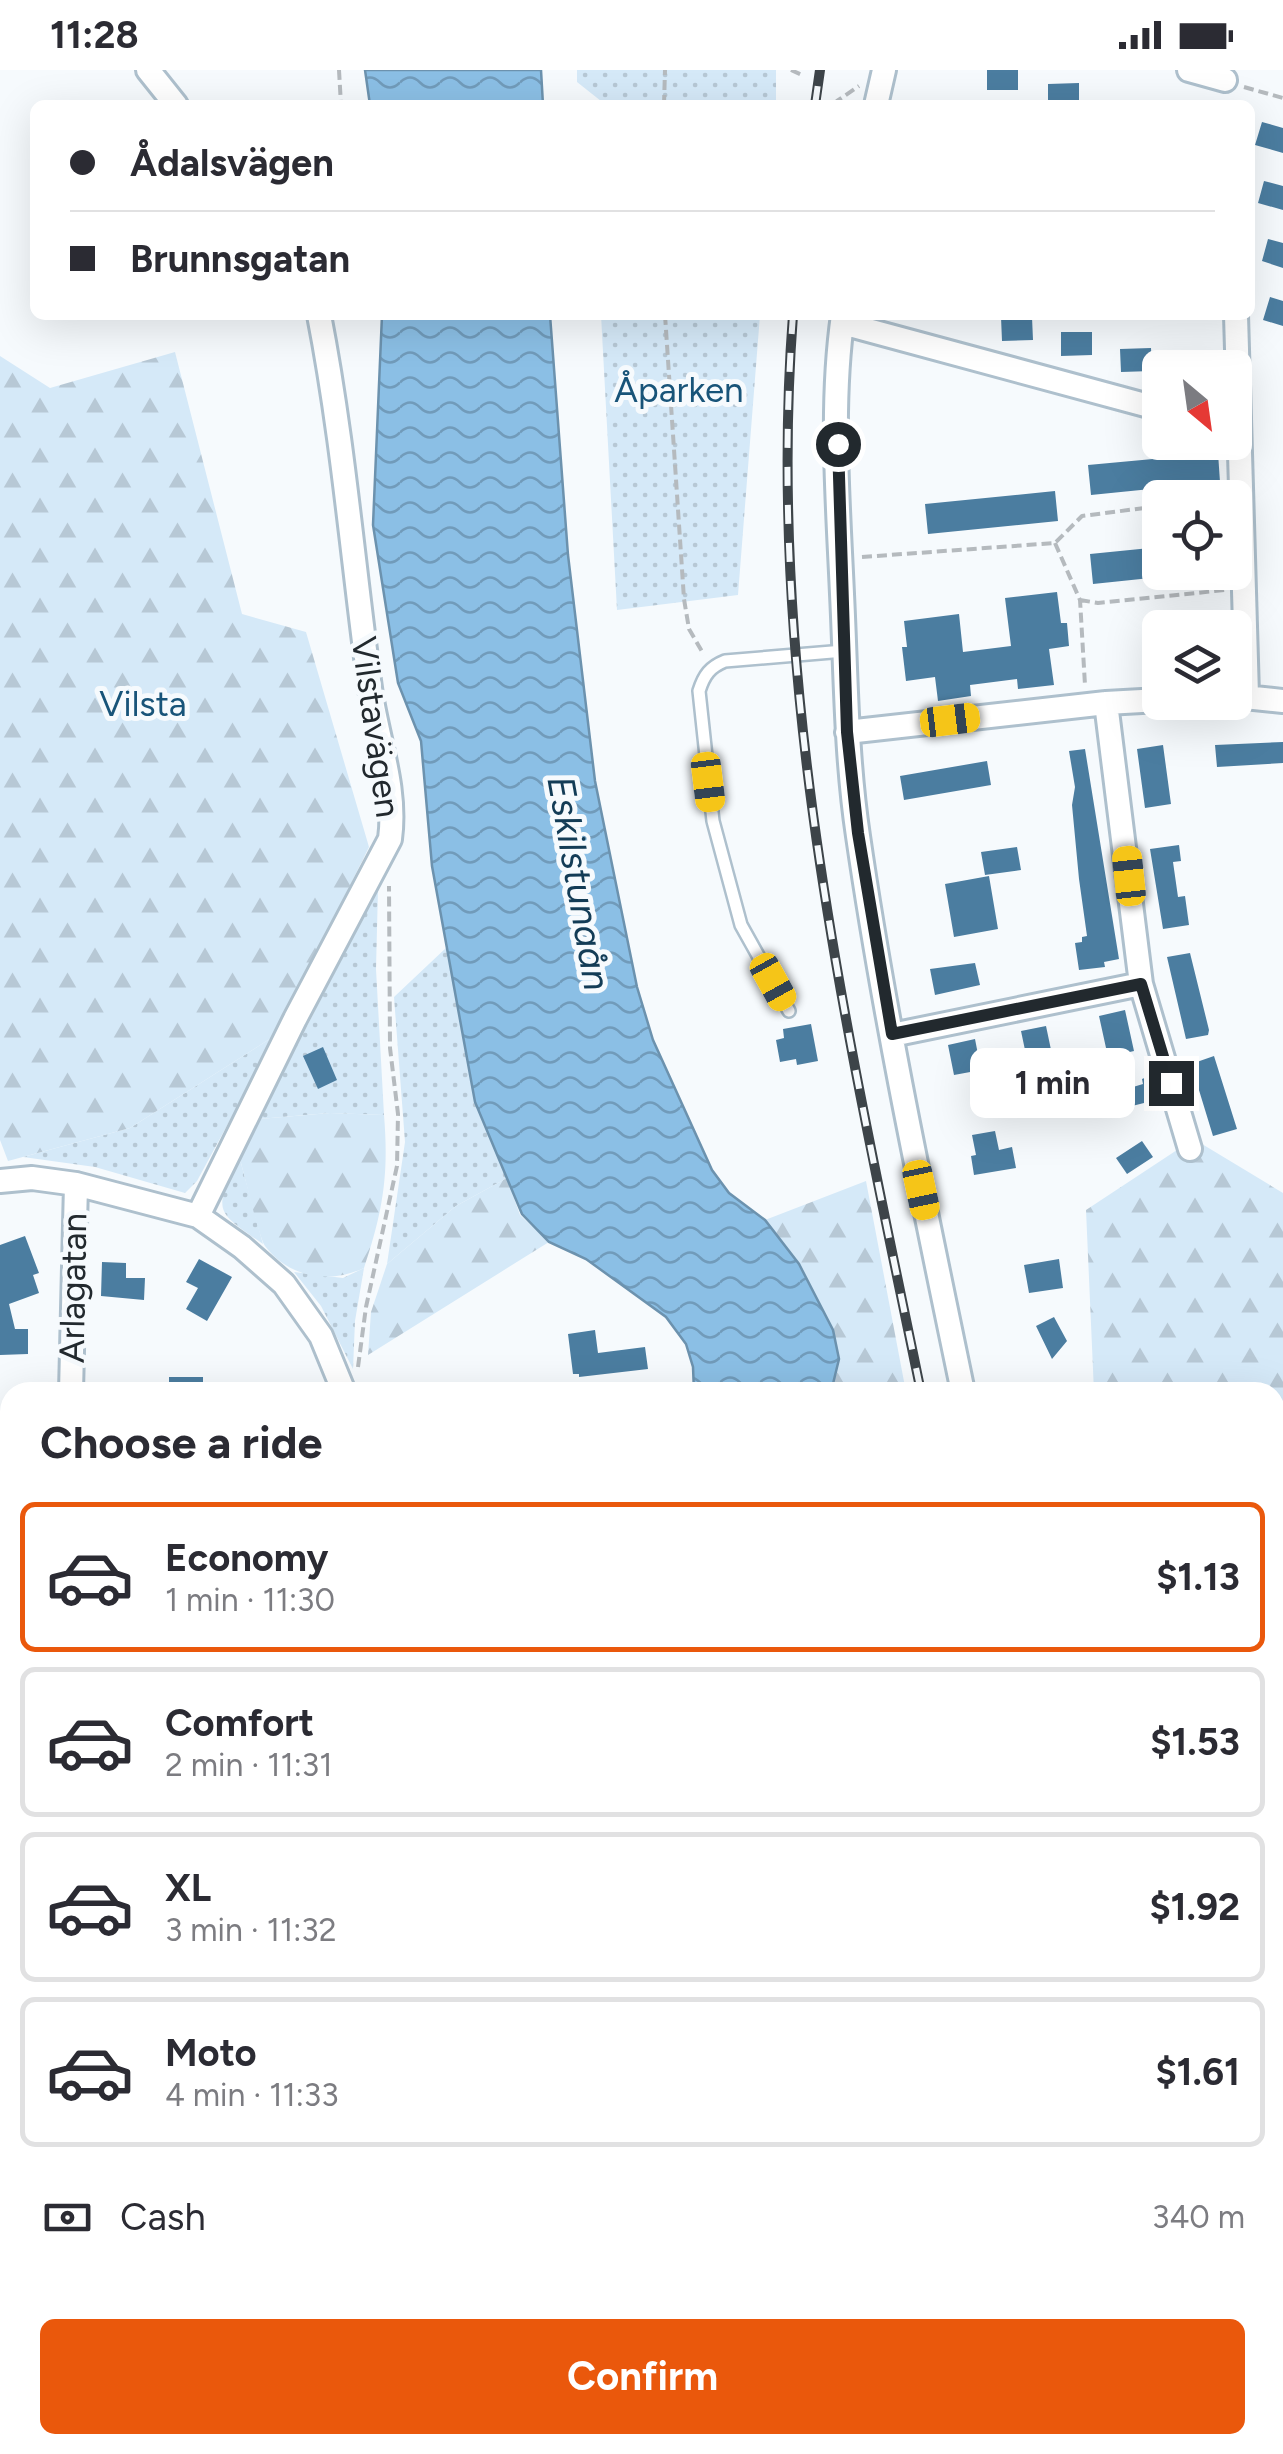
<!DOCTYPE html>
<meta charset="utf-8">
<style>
body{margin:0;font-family:Figtree,sans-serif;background:#f2f2f3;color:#2b2b33;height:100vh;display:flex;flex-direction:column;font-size:38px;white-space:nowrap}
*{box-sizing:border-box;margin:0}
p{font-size:32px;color:#7c7c81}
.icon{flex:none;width:55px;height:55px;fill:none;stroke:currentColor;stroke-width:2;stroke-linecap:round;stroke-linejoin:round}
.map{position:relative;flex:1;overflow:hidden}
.drawer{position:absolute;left:0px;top:1312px;width:1285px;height:1072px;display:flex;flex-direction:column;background:#fff;border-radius:30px 30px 0 0;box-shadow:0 10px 40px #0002}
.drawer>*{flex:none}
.hud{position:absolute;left:30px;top:30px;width:1225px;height:220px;border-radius:15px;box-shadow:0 10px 40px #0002;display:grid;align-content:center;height:220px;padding:0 40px;background:#fff}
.needle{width:65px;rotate:151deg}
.controls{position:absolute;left:1142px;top:280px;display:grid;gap:20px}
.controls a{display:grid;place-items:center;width:110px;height:110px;border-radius:15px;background:#fff;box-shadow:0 10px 40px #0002;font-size:50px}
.end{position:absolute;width:45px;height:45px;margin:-22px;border:12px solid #22292e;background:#fff;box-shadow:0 0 0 5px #fff}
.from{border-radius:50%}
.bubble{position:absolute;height:70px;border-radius:15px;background:#fff;box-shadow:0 10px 40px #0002;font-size:32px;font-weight:700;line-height:70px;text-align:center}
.car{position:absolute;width:30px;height:60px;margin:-30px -15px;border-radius:12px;box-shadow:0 0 8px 2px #0007;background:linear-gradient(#f5c518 24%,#345 0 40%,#f5c518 0 76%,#345 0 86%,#f5c518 0)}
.hud b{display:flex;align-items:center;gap:35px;height:95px;font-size:38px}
.hud b+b{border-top:2px solid #e1e1e2}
.hud i{width:25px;height:25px;background:#2b2b33}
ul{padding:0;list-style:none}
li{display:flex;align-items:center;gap:30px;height:150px;margin:0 20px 15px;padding:0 20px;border:5px solid #e1e1e2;border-radius:15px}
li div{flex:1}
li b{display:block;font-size:38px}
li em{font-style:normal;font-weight:700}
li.active{border-color:#ea580c}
li>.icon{width:90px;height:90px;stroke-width:1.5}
h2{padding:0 40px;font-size:45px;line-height:120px}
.pay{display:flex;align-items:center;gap:25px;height:110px;padding:0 40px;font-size:38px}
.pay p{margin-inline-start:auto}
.primary-button{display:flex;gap:20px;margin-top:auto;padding:20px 40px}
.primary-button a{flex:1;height:115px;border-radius:15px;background:#ea580c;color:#fff;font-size:40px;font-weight:700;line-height:115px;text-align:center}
.status{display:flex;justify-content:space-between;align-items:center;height:70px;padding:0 50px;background:#fff;direction:ltr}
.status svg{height:28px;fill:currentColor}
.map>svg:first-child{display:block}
</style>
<div class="status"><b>11:28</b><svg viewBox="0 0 49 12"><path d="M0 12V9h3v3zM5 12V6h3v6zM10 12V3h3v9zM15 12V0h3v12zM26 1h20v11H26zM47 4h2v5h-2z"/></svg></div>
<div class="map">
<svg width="1283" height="2384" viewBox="0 0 1283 2384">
<defs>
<pattern id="industrial-furrows" width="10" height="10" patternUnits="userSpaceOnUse" patternTransform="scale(2.5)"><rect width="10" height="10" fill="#e3f3fe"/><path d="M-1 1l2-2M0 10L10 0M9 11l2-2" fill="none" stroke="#c2d0da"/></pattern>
<pattern id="green-dots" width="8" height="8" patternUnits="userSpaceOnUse" patternTransform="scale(2.5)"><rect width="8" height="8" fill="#d5e9f8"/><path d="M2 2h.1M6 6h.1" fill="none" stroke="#b7c8d5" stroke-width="1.8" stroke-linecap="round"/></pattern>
<pattern id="forest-firs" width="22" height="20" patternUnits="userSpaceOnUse" patternTransform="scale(2.5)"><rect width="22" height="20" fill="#d5e9f8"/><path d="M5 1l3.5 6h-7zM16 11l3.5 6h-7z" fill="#b7c8d5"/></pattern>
<pattern id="water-waves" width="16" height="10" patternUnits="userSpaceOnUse" patternTransform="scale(2.5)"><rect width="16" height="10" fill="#8bbfe5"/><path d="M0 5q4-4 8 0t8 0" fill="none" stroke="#719bba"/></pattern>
</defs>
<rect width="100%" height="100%" fill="#f6fafd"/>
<path fill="url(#industrial-furrows)" d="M919,2375H1117L1119,2384H921Z"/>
<path fill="url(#green-dots)" d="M577,0H776V35H606L577,12Z
M601,245H760L738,525L617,540Z
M378,819L376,899L384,1045L329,1043L259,1049Z
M447,877L475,1032L507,1108L456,1136L387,1194L405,1072L394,927Z
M276,965L197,1111L185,1123L95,1097L23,1087L130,1058Z
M239,1086L263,1174C212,1139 215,1142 239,1086Z
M364,1198L355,1251L353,1299L321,1236L294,1202L343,1208Z
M1283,1548V1625L1275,1588V1552Z
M1275,1749L1283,1755V1796L1275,1803Z"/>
<path fill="url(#forest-firs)" d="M175,282L242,544L306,562L369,777L276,965L130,1058L8,1091L0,1070V286L50,318Z
M330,1043L384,1045C389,1105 383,1141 364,1198C330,1214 289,1208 265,1176C259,1168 244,1102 239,1086L259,1049Z
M1197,1071L1283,1123V1548L1275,1552V1322H1094L1086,1140L1177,1080Z
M507,1108L520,1145L549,1172L368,1285L371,1242L387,1194L456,1136Z
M866,1111L906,1322H831L839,1289L765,1150Z
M0,2146L10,2150V2375H119L116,2384H0Z
M366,2375H647V2384H370Z
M757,2375H797L810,2384H754Z"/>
<path fill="url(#water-waves)" stroke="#6c92ae" stroke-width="2.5" d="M365,0H541L543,35H370Z
M382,245H550L568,485L595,711L637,917L653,970L712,1100L729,1123L765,1150L799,1194L833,1260L839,1289L831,1322H694L693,1297L686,1274L666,1247L586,1189L549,1172L522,1144L475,1032L432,796L421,671L398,613L373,455Z
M687,2375H757L753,2384H701Z
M797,2375H919L921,2384H810Z"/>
<path fill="#4b7da0" d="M987,0H1018V20H987Z
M1079,13V35H1048V14Z
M1262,52L1283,58V83L1255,75Z
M1264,111L1283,116V140L1258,133Z
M1268,169L1283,173V198L1262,191Z
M1270,227L1283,231V256L1263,250Z
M1001,247H1032L1033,270L1002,271Z
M1061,262H1092V285L1061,286Z
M1151,278L1152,301L1121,302L1120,279Z
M1218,383L1220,412L1091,425L1088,395Z
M1055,421L1058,451L928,464L925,434Z
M1160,477V507L1093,514L1090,484Z
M1057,522L1061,553H1067L1069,576L1049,579L1054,615L1018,619L1017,609L970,615L971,626L938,631L935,607L906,611L902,577H907L904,551L959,544L963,582L1011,576L1005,528Z
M1283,672V693L1217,697L1215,675Z
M1163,675L1171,734L1145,738L1137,679Z
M1085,679L1119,889L1104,892L1105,897L1079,900L1075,873L1082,872V867L1087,866L1079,809L1072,735L1075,717L1069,681Z
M987,691L991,715L904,730L900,706Z
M1179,775L1181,791L1173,792L1178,827L1185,826L1189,855L1163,859L1150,779Z
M1017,777L1021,800L985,805L981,782Z
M989,806L998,859L954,867L945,814Z
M1190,883L1209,960L1208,965L1186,969L1167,887Z
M975,893L980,915L935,925L930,899Z
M1125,940L1134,981L1108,987L1099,946Z
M811,954L818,991L797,995L796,989L780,992L776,970L784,968L783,959Z
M1046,956L1054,994L1029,999L1021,961Z
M975,969L981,1000L954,1005L948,975Z
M323,977L337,1010L318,1019L303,986Z
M1214,986L1237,1059L1213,1066L1191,994Z
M1152,1005L1160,1029L1128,1037L1123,1020L1143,1014L1142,1009Z
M995,1061L999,1080L1012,1077L1016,1098L974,1105L971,1086L976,1085L972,1065Z
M1142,1071L1153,1087L1127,1104L1116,1088Z
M25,1166L39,1203L33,1205L39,1223L9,1234L15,1259H28V1284L0,1285V1175Z
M199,1189L232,1207L207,1251L186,1239L198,1218L186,1212Z
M1059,1189L1063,1218L1029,1223L1024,1195Z
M102,1192L126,1193V1208H145L144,1230L101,1226Z
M1054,1247L1067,1271L1052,1289L1036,1256Z
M595,1260L598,1283L645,1277L648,1299L579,1307V1304H573L568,1264Z
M169,1307H203V1322H169Z"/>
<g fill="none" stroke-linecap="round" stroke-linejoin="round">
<defs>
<path id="lane" d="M789,941L741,855L713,751L699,621C704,605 710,597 725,591L844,581
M1051,2375L1052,2384"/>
<path id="street" d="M148,0L176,35
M1189,0L1225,10
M876,35L884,0
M843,245C830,336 838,433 842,524C846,605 846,686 858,766C885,952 925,1138 963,1322
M1236,245L1247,625
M842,253L1160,339
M1235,626L1283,631
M1106,633L1141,914L1190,1079
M847,662L1106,633L1160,630
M892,965L1141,914
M0,1111L32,1108L76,1114L198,1146L242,1177L284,1214L321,1266L344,1322
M198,1146L295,949L390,769C397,717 377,669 370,618C353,494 343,368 319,245
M71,1322L76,1114
M0,1389H10
M0,1596H10
M0,1797H10
M339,2375L341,2384
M1173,2375L1175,2384
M130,2384L134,2375"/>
</defs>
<use href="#lane" stroke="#aec0cd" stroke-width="16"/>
<use href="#street" stroke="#aec0cd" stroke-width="28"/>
<path stroke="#b5babe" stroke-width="4" stroke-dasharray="10 5" stroke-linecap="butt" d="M339,0L341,35
M791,0L802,5
M1244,17L1283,28
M664,35L665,0
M839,35L837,31L859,16
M665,245L684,529L689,559L704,585
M1055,473L1080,530L1085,615
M862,487L1055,473L1082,446L1160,436
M1080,530L1098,533L1225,520
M358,1297L366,1237L397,1096L398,1044L390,978L389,816
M1275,1700L1283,1702
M1275,1709L1283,1708
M1275,1807L1283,1801
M1275,1945L1283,1950
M1275,2016L1283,2005
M1275,2289L1283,2286
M655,2375L657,2384
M279,2384L302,2375"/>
<use href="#lane" stroke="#fff" stroke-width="11"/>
<use href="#street" stroke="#fff" stroke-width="22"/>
<defs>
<path id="rail" d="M815,35L820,0
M793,245C765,610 848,967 921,1322
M1135,2375L1137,2384"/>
</defs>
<use href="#rail" stroke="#3d4449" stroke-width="10"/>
<use href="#rail" stroke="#f6fafd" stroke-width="6" stroke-dasharray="19" stroke-linecap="butt"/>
</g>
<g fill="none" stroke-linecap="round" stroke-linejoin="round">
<path stroke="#22292e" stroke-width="12" d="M838,374L847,662L858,763L892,964L1141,914L1171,1013"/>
</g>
<g text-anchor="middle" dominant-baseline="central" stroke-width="10" stroke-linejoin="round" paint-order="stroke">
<g font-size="35" fill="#185479" stroke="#f6fafd">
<text x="679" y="320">Åparken</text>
<text x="143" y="634">Vilsta</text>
</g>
<g font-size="35" fill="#22292e" stroke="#f6fafd">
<text transform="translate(376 657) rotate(82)">Vilstavägen</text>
<text transform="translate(73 1218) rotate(-89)">Arlagatan</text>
</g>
<g font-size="38" font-style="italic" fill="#133c56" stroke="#f6fafd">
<text transform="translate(579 813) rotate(80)">Eskilstunaån</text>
</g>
</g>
</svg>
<div class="controls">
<a><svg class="needle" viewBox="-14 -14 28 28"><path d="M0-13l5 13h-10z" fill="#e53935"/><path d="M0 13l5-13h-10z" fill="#7c7c81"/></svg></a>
<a><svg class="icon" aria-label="locate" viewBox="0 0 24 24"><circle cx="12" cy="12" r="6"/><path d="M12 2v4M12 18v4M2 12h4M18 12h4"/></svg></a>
<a><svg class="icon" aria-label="layers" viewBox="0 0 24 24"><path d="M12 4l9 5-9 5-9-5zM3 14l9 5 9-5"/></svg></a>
</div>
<i class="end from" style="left:838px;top:374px"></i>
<i class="end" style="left:1171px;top:1013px"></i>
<div class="bubble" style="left:970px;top:978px;width:165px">1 min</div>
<i class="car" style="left:950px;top:650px;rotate:83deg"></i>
<i class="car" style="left:708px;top:712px;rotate:173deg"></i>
<i class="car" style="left:1129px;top:806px;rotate:354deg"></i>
<i class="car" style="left:773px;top:912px;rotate:151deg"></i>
<i class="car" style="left:921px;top:1120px;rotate:168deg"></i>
<div class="hud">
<b><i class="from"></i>Ådalsvägen</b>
<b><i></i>Brunnsgatan</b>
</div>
<section class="drawer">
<h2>Choose a ride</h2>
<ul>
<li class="active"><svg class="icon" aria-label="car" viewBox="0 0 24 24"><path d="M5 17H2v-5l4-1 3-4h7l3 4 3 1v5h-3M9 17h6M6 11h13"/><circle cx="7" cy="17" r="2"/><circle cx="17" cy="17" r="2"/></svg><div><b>Economy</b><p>1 min · 11:30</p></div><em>$1.13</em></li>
<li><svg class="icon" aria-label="car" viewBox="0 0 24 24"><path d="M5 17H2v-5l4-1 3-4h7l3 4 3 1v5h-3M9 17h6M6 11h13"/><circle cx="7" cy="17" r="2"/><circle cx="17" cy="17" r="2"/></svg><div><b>Comfort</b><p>2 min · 11:31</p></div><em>$1.53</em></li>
<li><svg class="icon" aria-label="car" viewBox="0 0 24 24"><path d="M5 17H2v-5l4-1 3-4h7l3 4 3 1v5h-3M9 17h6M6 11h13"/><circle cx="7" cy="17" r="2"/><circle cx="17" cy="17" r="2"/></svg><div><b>XL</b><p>3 min · 11:32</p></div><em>$1.92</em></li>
<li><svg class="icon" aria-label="car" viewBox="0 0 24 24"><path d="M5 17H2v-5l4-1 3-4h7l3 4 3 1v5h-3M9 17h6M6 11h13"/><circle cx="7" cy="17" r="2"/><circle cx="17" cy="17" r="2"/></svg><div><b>Moto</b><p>4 min · 11:33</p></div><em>$1.61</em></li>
</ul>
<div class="pay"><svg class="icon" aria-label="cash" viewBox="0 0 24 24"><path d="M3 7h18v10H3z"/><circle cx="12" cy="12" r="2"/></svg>Cash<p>340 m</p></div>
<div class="primary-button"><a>Confirm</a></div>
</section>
</div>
